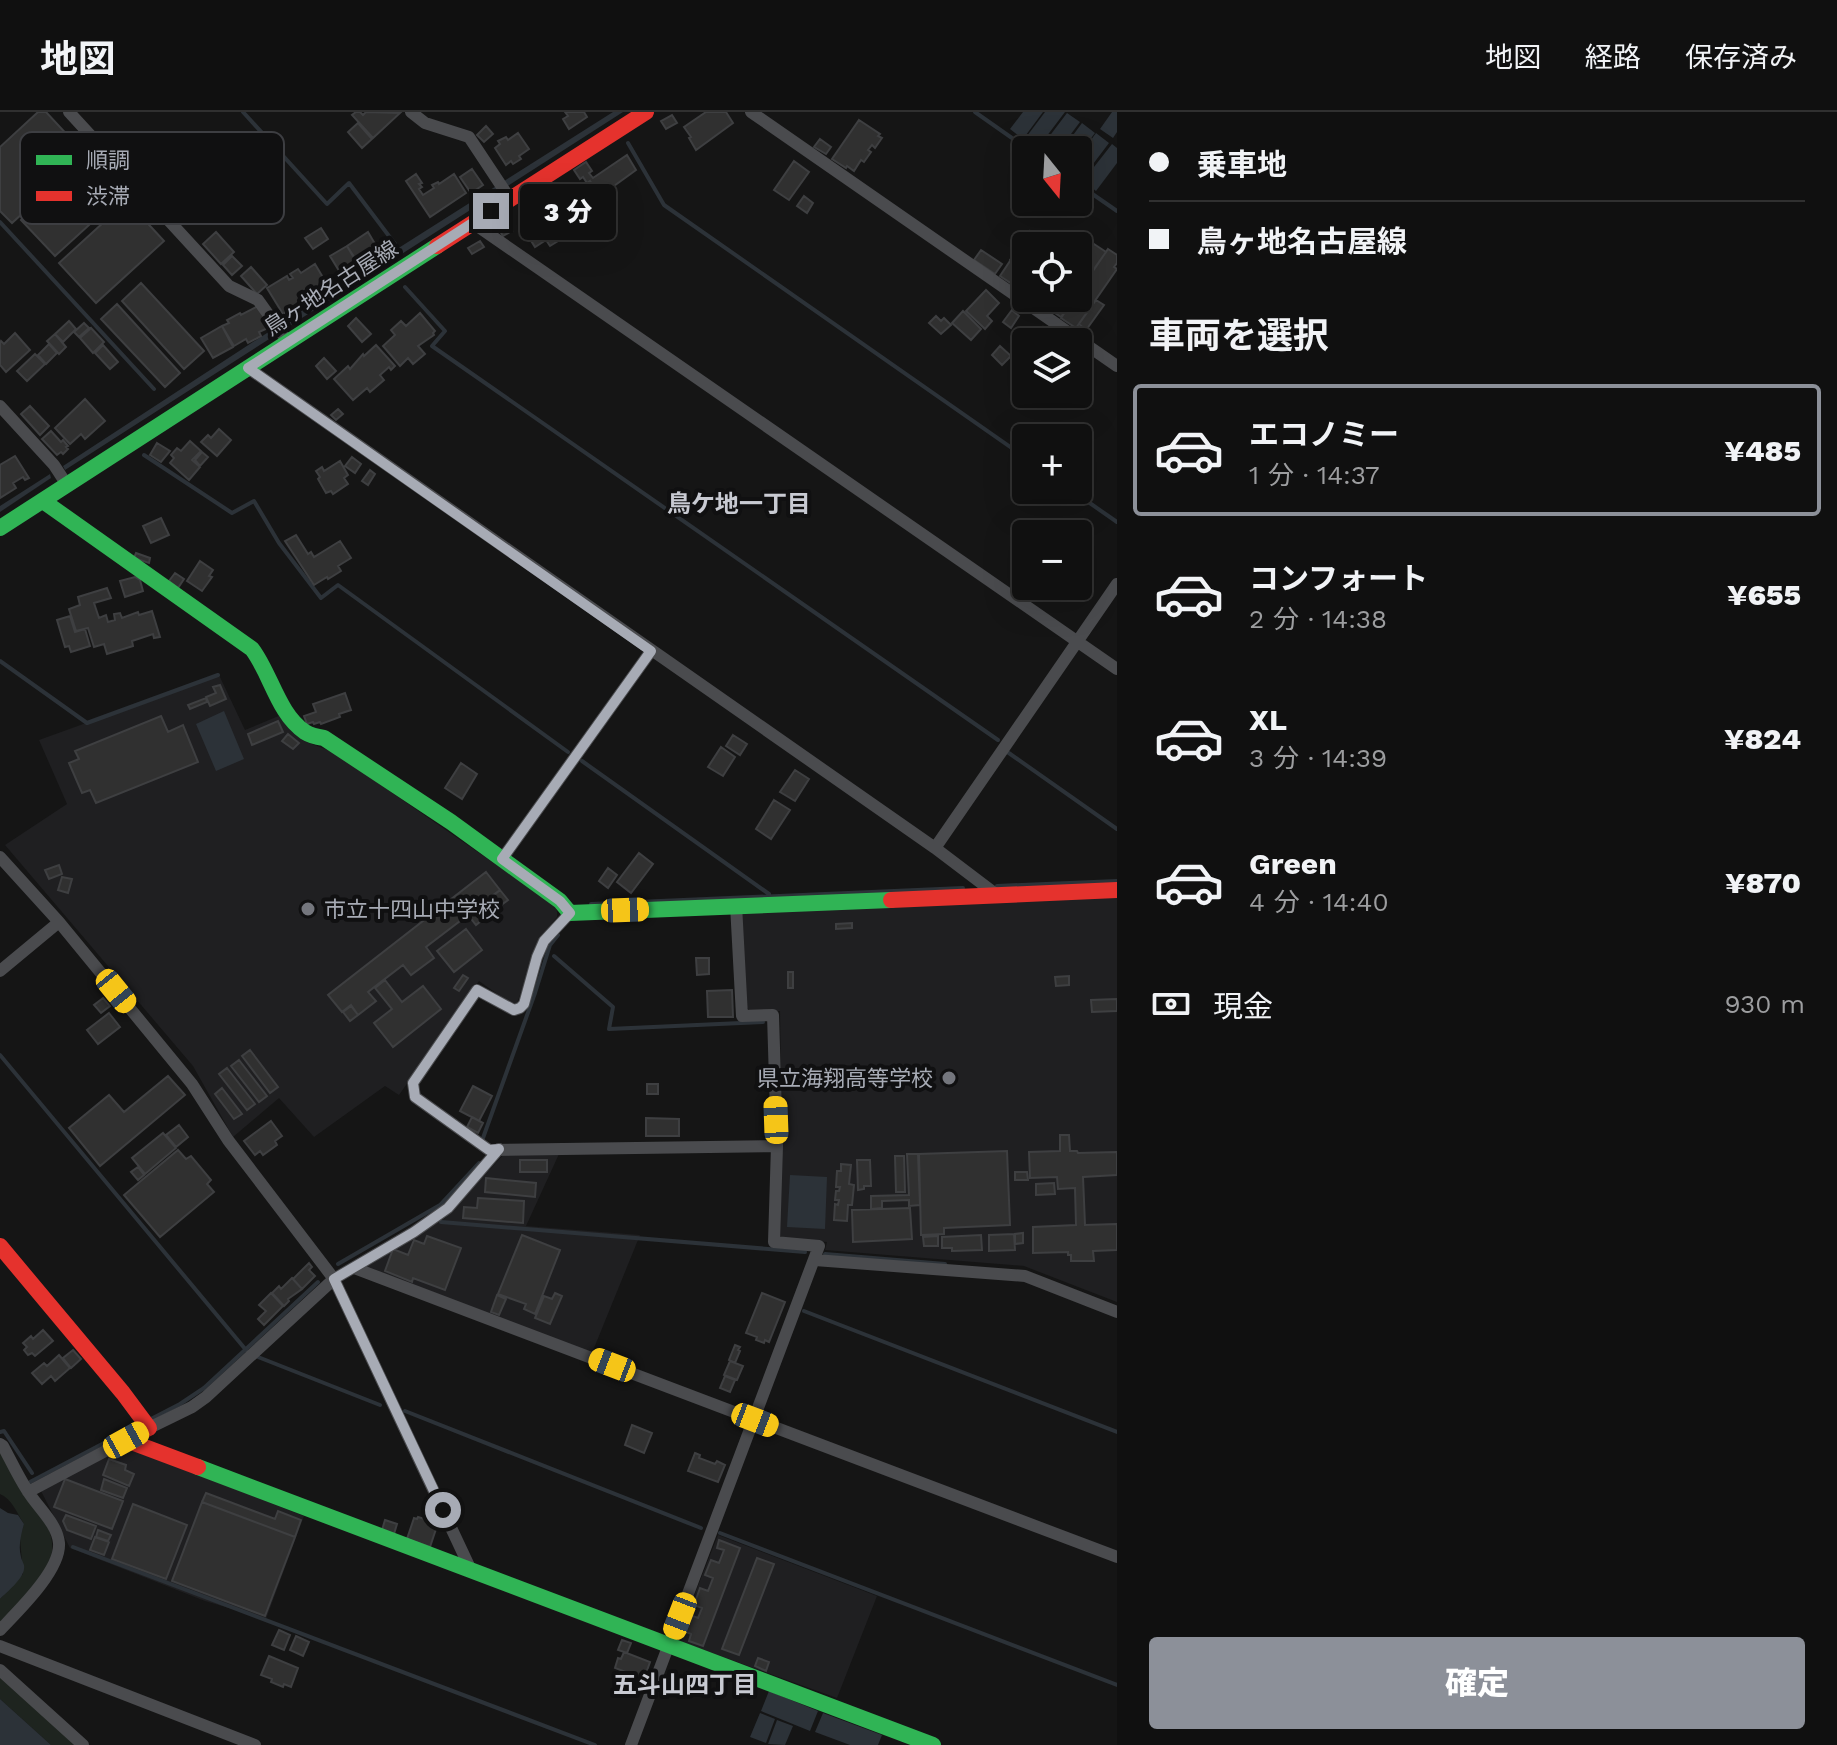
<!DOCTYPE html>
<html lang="ja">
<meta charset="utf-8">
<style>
body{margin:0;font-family:"Work Sans","Noto Sans JP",sans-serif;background:#1e1e1e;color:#f1f3f6;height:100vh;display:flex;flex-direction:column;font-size:30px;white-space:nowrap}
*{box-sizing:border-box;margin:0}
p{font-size:26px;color:#9c9d9f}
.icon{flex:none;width:44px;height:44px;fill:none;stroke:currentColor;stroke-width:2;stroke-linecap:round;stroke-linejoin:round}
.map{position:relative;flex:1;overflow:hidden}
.sheet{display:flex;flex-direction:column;background:#101010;width:720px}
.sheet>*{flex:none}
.hud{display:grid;align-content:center;height:176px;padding:0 32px;background:#101010}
.needle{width:52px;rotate:162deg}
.fabs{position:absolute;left:1012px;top:24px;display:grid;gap:16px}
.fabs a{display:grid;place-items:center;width:80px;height:80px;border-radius:8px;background:#101010;box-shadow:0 8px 32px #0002,0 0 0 2px #303030;font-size:40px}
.end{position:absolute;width:36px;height:36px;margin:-18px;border:10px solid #a7abb5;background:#111;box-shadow:0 0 0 4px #111}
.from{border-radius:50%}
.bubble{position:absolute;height:56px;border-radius:8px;background:#101010;box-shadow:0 8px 32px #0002,0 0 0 2px #303030;font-size:26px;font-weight:800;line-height:56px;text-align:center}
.car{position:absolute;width:24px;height:48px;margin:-24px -12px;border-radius:10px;box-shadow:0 0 6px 2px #0007;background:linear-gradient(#f5c518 24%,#345 0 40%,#f5c518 0 76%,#345 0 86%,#f5c518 0)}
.hud b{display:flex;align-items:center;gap:28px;height:76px;font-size:30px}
.hud b+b{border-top:2px solid #303030}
.hud i{width:20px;height:20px;background:#f1f3f6}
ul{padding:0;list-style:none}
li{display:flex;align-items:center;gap:24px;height:132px;margin:0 16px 12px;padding:0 16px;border:4px solid transparent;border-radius:8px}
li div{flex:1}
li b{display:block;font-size:30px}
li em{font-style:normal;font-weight:800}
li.selected{border-color:#8c9099}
li>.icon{width:72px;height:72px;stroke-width:1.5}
h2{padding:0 32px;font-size:36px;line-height:96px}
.pay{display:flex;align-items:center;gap:20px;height:88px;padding:0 32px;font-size:30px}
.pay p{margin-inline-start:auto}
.primary-button{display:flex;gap:16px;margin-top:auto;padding:16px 32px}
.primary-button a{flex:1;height:92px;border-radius:8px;background:#8c9099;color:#fff;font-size:32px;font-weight:800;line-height:92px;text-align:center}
header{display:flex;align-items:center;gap:48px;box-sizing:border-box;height:112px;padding:0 40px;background:#101010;border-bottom:2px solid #303030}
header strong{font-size:38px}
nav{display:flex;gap:44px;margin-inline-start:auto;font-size:28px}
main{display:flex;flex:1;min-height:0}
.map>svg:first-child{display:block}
</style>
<header>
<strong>地図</strong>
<nav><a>地図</a><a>経路</a><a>保存済み</a></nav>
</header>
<main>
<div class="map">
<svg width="1117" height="1633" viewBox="0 0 1117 1633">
<rect width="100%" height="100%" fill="#151515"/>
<path fill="#1f1f21" d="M219,563L245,618L281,603L292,618L304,629L333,640L556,794L557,800V805L542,824L517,891H510L479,869L399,983L385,974L314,1025L279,986L233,1025L193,954L5,733L67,692L39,628Z
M1117,785V1190L1024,1154L825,1138L827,1130L782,1127L778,1121L782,1033L780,899H750L745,893L740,801Z
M504,1042H559L526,1114L640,1123L592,1241L364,1154L445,1106Z
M125,1334L304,1404L266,1507L205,1489L70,1436L40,1377Z
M718,1423L877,1484L837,1586L682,1530L679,1522Z"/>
<path fill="#1e241f" d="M0,1331L48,1415C51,1423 53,1431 52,1440C49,1460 14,1497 0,1513V1487L23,1462L20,1426L24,1412C17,1401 12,1387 0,1382Z
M0,1565L77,1633H51L0,1587Z"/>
<path fill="#2c3238" d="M613,0H623L65,358L63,354L345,170Z
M1023,0H1043L1023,27L1010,17Z
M1045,0H1065L1037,37L1024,28Z
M1112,0H1117V20L1113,26L1100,17Z
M1067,1L1080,10L1059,38H1039Z
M1082,11L1095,21L1078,43V38H1062Z
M1096,21L1109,31L1081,68L1078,66V46Z
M1112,32L1117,36V51L1096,79L1083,69Z
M50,362L51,366L0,400V394Z
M224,599L244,647L216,659L196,612Z
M790,1063L827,1065L825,1117L787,1115Z
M0,1396L8,1401L18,1403L24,1412C21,1423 18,1434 21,1445C22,1450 25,1452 24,1457C23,1467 7,1480 0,1487Z
M769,1579L818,1599L810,1619L761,1599Z
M0,1587L51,1633H0Z
M760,1601L775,1607L766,1631L750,1625Z
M823,1601L882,1623L878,1633H850L815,1620Z
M777,1608L793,1614L785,1633L768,1632Z"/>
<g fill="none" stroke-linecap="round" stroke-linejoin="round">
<path stroke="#2c3238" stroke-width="4" d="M243,0L327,92L349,71L395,132
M975,0L1029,38
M628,31L664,93L1026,346
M1078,72L1117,99
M0,110L154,277
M405,175L445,219L432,234L998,628
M144,343L232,401L254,389L279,431L321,486L338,473L568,640
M1071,378L1117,410
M0,549L87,611L218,563
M1006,639L1117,717
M582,649L769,782
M997,774L1117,769
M591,792L963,776
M554,844L613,895L609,917L763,910
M0,943L246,1238
M483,1026L535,881L550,833L558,823
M441,1110L805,1140
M825,1142L945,1152
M338,1152L440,1093L479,1051
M804,1199L1117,1320
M258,1245L380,1293
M405,1299L701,1416
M151,1307L180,1292L204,1276L318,1170
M0,1320L4,1319L32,1361
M30,1370L123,1321
M720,1421L1117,1573
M73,1435L595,1633"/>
</g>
<path fill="#303030" stroke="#3e3f41" stroke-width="2" d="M38,0H46L86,43L12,111L0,99V35Z
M356,0H360L363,3L366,0L400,1L373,26L352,3Z
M565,0H584L587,5L569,17L563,7L568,4Z
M706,0H726L733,11L696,38L689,26L691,25L684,15Z
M672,3L677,11L666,17L661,9Z
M859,8L880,22L878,24L882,26L875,36L872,33L868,38L871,40L864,50L861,48L854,59L847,54L846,56L832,47Z
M358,11L372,27L362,36L348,20Z
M486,14L493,22L484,30L477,23Z
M518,21L529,37L519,44L521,47L513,52L511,49L506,53L495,36L500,32L498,29L506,25L508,28Z
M820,27L831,35L826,42L814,35Z
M627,43L636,58L600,84L590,69L587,71L583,65L580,67L574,58L586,50L592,59L589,61L593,66Z
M88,46L122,83L55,144L21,108Z
M794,49L809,60L789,88L774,78Z
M472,57L483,73L471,81L460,65Z
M416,62L422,71L419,72L422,75L419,77L423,83L434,76L432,73L438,70L439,72L454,62L466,81L430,105L406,69Z
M804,84L813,91L807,101L797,94Z
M127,89L164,129L96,191L59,151Z
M557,94L570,114L565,117L564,114L558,118L563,126L550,134L546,128L535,135L525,119L537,112L534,108Z
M507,111L512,119L503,124L498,116Z
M321,116L328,127L313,137L305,126Z
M1030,119L1035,123L1037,120L1053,132L1052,134H1026V159L1010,148L1017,138L1013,136L1017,130L1021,132Z
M216,120L234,140L221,152L203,132Z
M368,120L378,137L371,142L375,149L362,157L347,134Z
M480,129L484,135L472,142L468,136Z
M1094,132L1106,140L1080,177L1078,175V155Z
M347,134L357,151L341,162L330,144Z
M1108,137L1117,143V151L1114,155L1117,157L1076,216L1061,206L1075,186H1078V181Z
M981,138L1002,152L995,162L974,148Z
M232,144L242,154L232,163L223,153Z
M1010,149L1026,161V177L1024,180L1000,164Z
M315,152L328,174L315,182L317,186L298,198L296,194L283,202L267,176L287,164L289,168L293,166L290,162L298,157L301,161Z
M251,155L267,173L257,182L241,164Z
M141,171L204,239L184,257L122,189Z
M986,178L999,191L987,204L992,209L985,217L966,199Z
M1052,186H1074L1061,205L1046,195Z
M1096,188L1104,193L1086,218L1079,212Z
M117,192L180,261L165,275L101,207Z
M258,194L270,215L259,220L261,224L248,231L246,227L234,234L222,214L229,211L227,208L240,201L241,203Z
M1012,198L1019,204L1011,216L1003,210Z
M963,199L981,217L971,228L952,211Z
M420,201L435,219L433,221L434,223L418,234L425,242L413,252L408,246L400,254L383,234L395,223L391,218L401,209L406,214Z
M936,204L941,209L944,206L951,213L941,222L929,211Z
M356,206L371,222L362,230L348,214Z
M69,209L76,217L63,230L55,222Z
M84,211L89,216L79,225L74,220Z
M222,214L233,235L213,246L201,226Z
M1043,215L1058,230H1029Z
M91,216L104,230L93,241L80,226Z
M15,221L30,238L6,260L0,253V231L1,229L4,232Z
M55,222L66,235L59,242L47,229Z
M49,232L57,241L46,252L38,243Z
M103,233L118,250L110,257L95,241Z
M376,233L395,254L391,258L389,255L380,263L384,268L370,280L367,276L353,288L334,267L348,254L350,257L363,242L364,244Z
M1026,233V259L1013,246Z
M1000,234L1011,244L1002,253L992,243Z
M35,242L45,252L27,269L17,259Z
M324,246L336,259L327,267L316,254Z
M85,287L105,309L85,327L81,322L70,332L55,316Z
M30,294L49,314L40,323L21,302Z
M338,297L343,302L336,308L331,303Z
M219,317L231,328L217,344L201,330L208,323L211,326Z
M51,319L61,330L63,328L68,334L66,335L68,337L63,342L61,340L57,343L42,327Z
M190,329L201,339L192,348L200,355L189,368L170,351L174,346L171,343L177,336L181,339Z
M157,331L170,339L161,350L150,343Z
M202,340L208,345L200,354L195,348Z
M15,344L29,366L25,368L23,365L13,371L16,376L0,386V353Z
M352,345L361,352L355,361L345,354Z
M340,349L348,363L344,366L348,372L333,382L331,379L326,381L318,367L320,365L316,359L322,355L324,359Z
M370,358L375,362L368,373L362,369Z
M161,406L169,423L151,431L143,414Z
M296,423L308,442L311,440L314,445L340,429L351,446L338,454L341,459L328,467L327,465L314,473L285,429Z
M136,441L150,446L149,451L134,446Z
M200,449L213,458L209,464L212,465L202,479L187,469Z
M175,461L184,467L178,476L169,469Z
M135,465L140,468L143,479L125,485L120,469Z
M107,476L111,486L94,491L99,506L106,503L108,510L115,508L114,502L120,501L122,506L138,500L139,503L152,499L160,525L154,526L153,522L132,529L133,534L107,542L104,532L94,535L88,516L76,519L69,497L80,493L78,485Z
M70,504L75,520L85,517L90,534L71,540L69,534L65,535L57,508Z
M220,573L226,587L210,594L206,585L216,581L213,575Z
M345,581L351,598L339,602L340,605L321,612L320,610L314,612L313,610L307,612L304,604L316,600L313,592Z
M206,586L207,590L190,597L188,593Z
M161,604L168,620L183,613L198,650L96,691L90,678L82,681L69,651L79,647L75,639Z
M278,609L283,620L252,633L248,622Z
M288,622L299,631L293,637L282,629Z
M733,623L747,632L740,643L726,634Z
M721,635L735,645L723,664L708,655Z
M461,651L477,662L462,687L445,676Z
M795,658L809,667L795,689L780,680Z
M774,688L790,698L771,727L756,717Z
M639,741L653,752L631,781L617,770Z
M59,753L62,762L49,767L45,758Z
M608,756L617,763L608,776L599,769Z
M486,760L500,778L485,789L493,799L476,813L468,803L426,835L434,846L411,863L403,853L368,880L376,889L358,903L351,893L342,900L328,883Z
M62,765L72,767L68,781L58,778Z
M500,778L508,788L493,799L486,790Z
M852,811V816L836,817V812Z
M466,817L482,838L454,860L437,839Z
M696,846H709V862L697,863Z
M788,860H793V876H788Z
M463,863L468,866L459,879L454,876Z
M1069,864V873L1056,874L1055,865Z
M385,868L402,890L423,874L441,897L393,935L374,911L392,897L375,876Z
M732,878L733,905H708L707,879Z
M103,886L110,894L101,901L94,893Z
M1117,887V899L1092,900L1091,888Z
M351,894L358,903L350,909L343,900Z
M109,901L120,915L98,932L87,918Z
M250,938L278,975L270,981L242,944Z
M239,948L267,984L259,990L231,954Z
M227,956L255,992L247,998L219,962Z
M168,964L185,983L100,1054L69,1016L109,983L124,1000Z
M647,972H658V982H647Z
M473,974L492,984L479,1009L460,999Z
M222,976L242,1002L234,1007L215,982Z
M472,1005L483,1011L478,1021L467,1015Z
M646,1006L679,1007V1024H646Z
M271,1009L282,1024L275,1029L277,1033L263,1043L260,1039L255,1043L244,1029Z
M179,1013L188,1025L176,1035L166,1023Z
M163,1021L176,1036L145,1062L132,1046Z
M1060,1023H1069L1070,1039H1077L1078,1041L1117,1040V1063L1083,1065L1085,1113L1117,1112V1138L1093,1139L1094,1149H1071V1143H1068V1140L1033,1141V1115L1076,1113L1075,1076L1058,1077L1057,1065L1030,1066L1029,1040L1060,1039Z
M178,1038L186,1047L191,1044L211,1068L207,1072L214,1080L160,1125L124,1083Z
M1007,1039L1010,1113L944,1116V1122L921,1123L919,1042Z
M907,1042H918L920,1093L909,1094V1088L882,1089V1096L871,1097V1084L909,1083Z
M895,1044H904L905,1080H896Z
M520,1048H547V1060H520Z
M857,1048H870L871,1074H864V1077L858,1078Z
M841,1052L851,1053L849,1072L854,1073L852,1093H848L847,1109L834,1108L835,1092L838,1093L839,1088H835L836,1079H839L840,1075H836L837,1059H841Z
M138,1055L144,1063L138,1068L131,1060Z
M1015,1060H1027L1028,1068H1015Z
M486,1066L536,1071L535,1085L485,1080Z
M1054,1071L1055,1082L1036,1083V1072Z
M478,1086L524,1089L523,1111L463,1106L464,1095L477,1096Z
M910,1096L912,1127L853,1130L852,1098Z
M1023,1121V1131L1015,1132V1122Z
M1014,1122L1015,1138L989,1139V1123Z
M522,1123L560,1138L535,1202L524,1197L526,1192L498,1182Z
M981,1123L982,1138L952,1139V1136H942V1125Z
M427,1124L461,1136L445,1178L413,1166L412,1170L385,1159L393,1137L408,1143L414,1128L424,1132Z
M938,1124V1134H924L923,1125Z
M309,1151L312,1155L309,1158L315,1164L302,1177L293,1167Z
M292,1166L302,1177L288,1187L289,1189L284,1194L272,1181L279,1174L281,1177Z
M271,1181L283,1194L264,1213L258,1207L266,1199L259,1193Z
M555,1181L562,1184L550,1212L535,1206L544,1184L552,1187Z
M762,1181L785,1190L769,1230L765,1228L764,1231L756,1228L757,1225L746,1221Z
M497,1183L506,1187L499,1203L491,1200Z
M43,1218L53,1229L35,1244L32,1241L28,1243L24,1238L27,1235L23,1231L31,1224L33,1227Z
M735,1233L740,1235L738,1238L740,1239L735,1251L729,1248Z
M73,1238L81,1247L71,1256L63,1246Z
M59,1243L70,1256L55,1269L51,1264L42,1272L32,1261L44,1251L47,1254Z
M730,1249L743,1254L737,1268L724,1263Z
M725,1264L735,1268L730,1280L720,1276Z
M632,1313L652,1321L644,1341L625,1333Z
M695,1341L700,1343L699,1346L715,1352L717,1349L725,1353L718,1370L688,1359Z
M109,1347L126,1353L125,1358L134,1362L129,1374L103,1363Z
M65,1367L123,1389L112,1417L54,1395Z
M104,1367L127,1376L123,1386L101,1378Z
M206,1381L275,1407L278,1399L301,1408L295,1425L202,1390Z
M202,1390L295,1425L265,1504L172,1469Z
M133,1392L187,1413L166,1467L112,1447Z
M66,1403L96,1414L91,1427L67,1418L63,1409Z
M418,1405L438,1411L430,1435L407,1427L414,1406L417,1407Z
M385,1408L397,1412L394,1422L382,1418Z
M98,1418L111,1423L108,1429L96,1425Z
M95,1425L109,1430L104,1443L90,1438Z
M719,1428L740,1436L703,1534L689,1529L691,1522L684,1519L690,1503L698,1506L702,1496L694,1493L700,1476L708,1479L713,1466L705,1463L711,1448L719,1451L724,1438L717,1436Z
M757,1446L774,1452L739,1543L722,1537Z
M279,1518L290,1523L284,1538L272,1533Z
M296,1524L309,1530L303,1544L290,1538Z
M622,1528L631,1531L627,1541L618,1538Z
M624,1540L650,1550L644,1567L615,1556L618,1546L621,1547Z
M269,1544L298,1556L291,1575L284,1572L283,1575L271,1570L272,1567L261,1563Z
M758,1546L769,1550L766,1559L755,1554Z"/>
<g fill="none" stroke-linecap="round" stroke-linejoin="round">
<path stroke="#4a4b4e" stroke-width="12" d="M69,0L229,174L258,188L288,230
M411,0L425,11L469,25L510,87
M751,0L1117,254
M473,111L1117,557
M248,256L935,736L997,783
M0,294L54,353L67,373
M935,736L1117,472
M0,745L59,810L192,972L228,1028L334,1167L470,1456
M502,747L651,539
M570,801L544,829L537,845L524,892L520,896L514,898L477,878L413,971L415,985L489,1038L777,1034
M0,859L59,810
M815,1148L1025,1164L1117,1200
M354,1156L1117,1445
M149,1316L192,1295L206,1285L334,1167L414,1120L448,1096L499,1037
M0,1332L3,1334C11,1349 18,1364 27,1378C37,1395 57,1411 59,1431C61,1458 18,1499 0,1518
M28,1380L126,1328
M0,1534L255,1633
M0,1558L83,1633
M631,1633L819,1134L774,1130L777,1034L773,903L742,904L736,793"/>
<path stroke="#30b455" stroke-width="16" d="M43,389L252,537C271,562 278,602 305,620C311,624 317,625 324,626L451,710L560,789L570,801L891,788
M0,416L437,134
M198,1355C443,1446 687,1542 933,1633"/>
<path stroke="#e5322d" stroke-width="16" d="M437,134L646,0
M891,788L1117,778
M0,1134L123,1281L149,1316L126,1328L198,1355"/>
</g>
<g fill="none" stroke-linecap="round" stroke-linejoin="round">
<path stroke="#a7abb5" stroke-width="10" d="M443,1398L334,1167L414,1120L448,1096L499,1037L489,1038L415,985L413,971L477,878L514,898L520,896L524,892L537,845L544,829L570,801L560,789L502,747L651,539L248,256L491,99"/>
</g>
<g fill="#74767d" stroke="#101011" stroke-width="3">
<circle cx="308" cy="797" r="8"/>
<circle cx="949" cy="966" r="8"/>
</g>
<g text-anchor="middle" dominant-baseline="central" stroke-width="8" stroke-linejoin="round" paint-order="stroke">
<g font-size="22" fill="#a7abb5" stroke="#101011">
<text transform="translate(331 176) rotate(-33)">鳥ヶ地名古屋線</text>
</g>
<g font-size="22" fill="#a7abb5" stroke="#101011" text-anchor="start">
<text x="324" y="797">市立十四山中学校</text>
<text x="933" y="966" text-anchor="end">県立海翔高等学校</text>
</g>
<g font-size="24" font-weight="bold" fill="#c8cad2" stroke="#101011">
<text x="739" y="392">鳥ケ地一丁目</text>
<text x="685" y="1573">五斗山四丁目</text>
</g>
</g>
<rect x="20" y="20" width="264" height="92" rx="12" fill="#101011" stroke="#3d3e42" stroke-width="2"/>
<rect x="36" y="43" width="36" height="10" fill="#30b455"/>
<rect x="36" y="79" width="36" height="10" fill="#e5322d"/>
<g font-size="22" fill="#a7abb5">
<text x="86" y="56">順調</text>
<text x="86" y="92">渋滞</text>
</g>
</svg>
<div class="fabs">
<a><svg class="needle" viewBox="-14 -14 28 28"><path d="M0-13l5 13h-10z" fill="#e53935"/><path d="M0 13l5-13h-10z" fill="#9c9d9f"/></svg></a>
<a><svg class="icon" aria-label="locate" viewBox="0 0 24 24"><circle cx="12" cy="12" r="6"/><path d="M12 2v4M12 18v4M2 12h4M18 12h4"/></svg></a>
<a><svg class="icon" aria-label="layers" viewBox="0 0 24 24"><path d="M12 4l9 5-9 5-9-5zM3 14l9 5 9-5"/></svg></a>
<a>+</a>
<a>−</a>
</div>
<i class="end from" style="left:443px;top:1398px"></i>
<i class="end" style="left:491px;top:99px"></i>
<div class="bubble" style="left:520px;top:72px;width:96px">3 分</div>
<i class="car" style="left:625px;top:798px;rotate:88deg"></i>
<i class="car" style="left:116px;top:879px;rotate:141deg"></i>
<i class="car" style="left:776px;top:1008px;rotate:358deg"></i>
<i class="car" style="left:612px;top:1253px;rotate:291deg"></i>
<i class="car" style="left:755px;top:1308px;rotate:111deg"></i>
<i class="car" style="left:126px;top:1328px;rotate:61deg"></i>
<i class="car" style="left:680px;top:1504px;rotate:201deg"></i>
</div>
<section class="sheet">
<div class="hud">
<b><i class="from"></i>乗車地</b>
<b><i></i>鳥ヶ地名古屋線</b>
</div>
<h2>車両を選択</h2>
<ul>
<li class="selected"><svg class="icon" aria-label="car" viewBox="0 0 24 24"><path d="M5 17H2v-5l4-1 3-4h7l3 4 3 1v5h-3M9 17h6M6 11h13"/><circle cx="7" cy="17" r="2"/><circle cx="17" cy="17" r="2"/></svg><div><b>エコノミー</b><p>1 分 · 14:37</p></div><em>¥485</em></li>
<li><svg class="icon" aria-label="car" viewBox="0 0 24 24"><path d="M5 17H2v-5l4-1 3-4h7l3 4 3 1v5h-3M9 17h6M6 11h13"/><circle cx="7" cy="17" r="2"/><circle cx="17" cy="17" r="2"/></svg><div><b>コンフォート</b><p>2 分 · 14:38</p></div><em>¥655</em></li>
<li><svg class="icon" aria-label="car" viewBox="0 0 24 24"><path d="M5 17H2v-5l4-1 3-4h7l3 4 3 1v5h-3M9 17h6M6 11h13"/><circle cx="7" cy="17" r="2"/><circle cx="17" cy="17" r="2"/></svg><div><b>XL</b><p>3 分 · 14:39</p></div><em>¥824</em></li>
<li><svg class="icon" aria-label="car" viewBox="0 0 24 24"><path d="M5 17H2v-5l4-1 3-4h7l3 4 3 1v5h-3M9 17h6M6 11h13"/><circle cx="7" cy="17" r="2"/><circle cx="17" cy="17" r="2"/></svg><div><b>Green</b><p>4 分 · 14:40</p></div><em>¥870</em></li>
</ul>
<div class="pay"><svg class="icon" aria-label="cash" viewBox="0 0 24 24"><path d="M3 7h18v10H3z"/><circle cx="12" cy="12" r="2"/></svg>現金<p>930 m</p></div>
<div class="primary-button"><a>確定</a></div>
</section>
</main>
